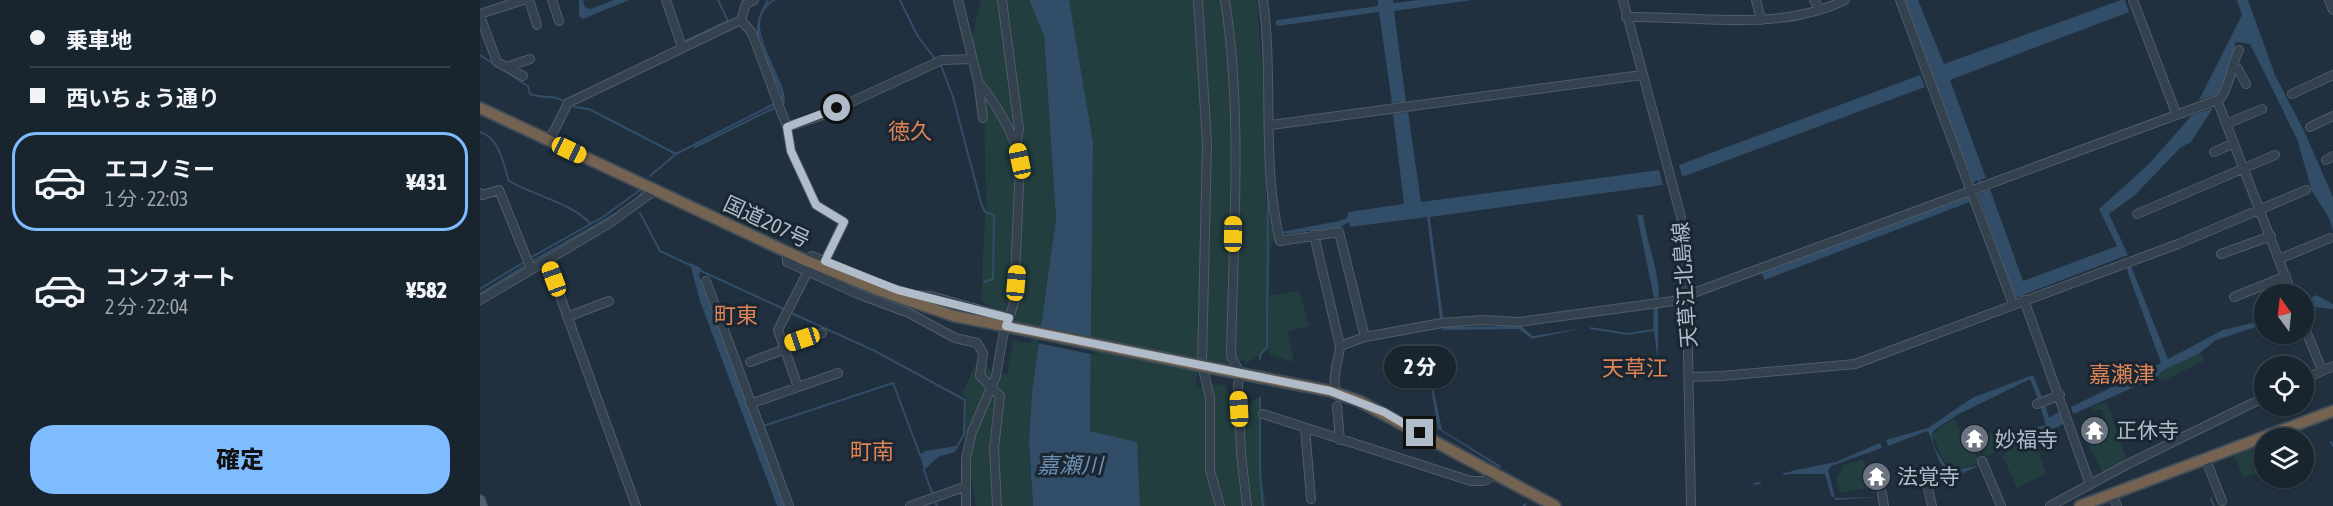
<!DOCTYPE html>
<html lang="ja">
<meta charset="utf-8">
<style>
body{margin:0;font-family:"Asap Condensed","Noto Sans JP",sans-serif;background:#212c36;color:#f1f3f6;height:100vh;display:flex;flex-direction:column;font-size:22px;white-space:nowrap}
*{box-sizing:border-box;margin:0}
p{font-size:20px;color:#9fa4aa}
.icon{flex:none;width:33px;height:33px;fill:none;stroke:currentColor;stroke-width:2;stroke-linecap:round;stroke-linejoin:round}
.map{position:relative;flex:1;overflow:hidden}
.details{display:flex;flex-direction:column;background:#18242e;width:480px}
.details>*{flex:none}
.hud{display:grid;align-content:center;height:132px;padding:0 30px;background:#18242e}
.needle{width:39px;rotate:345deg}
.buttons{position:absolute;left:1774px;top:284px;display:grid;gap:12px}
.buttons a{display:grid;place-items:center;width:60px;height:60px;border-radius:50%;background:#18242e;box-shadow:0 2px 4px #0004,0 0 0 2px #36414a;font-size:30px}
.end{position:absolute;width:27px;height:27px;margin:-14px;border:8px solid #b0bcc9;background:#111;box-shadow:0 0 0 3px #111}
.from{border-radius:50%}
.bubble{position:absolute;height:42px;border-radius:21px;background:#18242e;box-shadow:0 2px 4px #0004,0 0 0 2px #36414a;font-size:20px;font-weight:800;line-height:42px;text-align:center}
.car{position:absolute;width:18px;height:36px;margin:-18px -9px;border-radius:8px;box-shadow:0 0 4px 2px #0007;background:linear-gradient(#f5c518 24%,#345 0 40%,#f5c518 0 76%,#345 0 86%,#f5c518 0)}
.hud b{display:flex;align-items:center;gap:21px;height:57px;font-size:22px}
.hud b+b{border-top:2px solid #36414a}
.hud i{width:15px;height:15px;background:#f1f3f6}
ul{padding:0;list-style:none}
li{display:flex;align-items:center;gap:18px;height:99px;margin:0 12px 9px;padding:0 18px;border:3px solid transparent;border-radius:24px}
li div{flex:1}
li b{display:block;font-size:22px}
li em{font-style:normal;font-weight:800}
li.active{border-color:#7fbcff}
li>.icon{width:54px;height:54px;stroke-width:1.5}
.primary-button{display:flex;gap:12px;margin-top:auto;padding:12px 30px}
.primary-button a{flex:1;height:69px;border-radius:24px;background:#7fbcff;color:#111;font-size:24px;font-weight:800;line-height:69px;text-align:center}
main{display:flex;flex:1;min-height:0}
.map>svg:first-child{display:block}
</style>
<main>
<section class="details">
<div class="hud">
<b><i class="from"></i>乗車地</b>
<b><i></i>西いちょう通り</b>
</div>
<ul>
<li class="active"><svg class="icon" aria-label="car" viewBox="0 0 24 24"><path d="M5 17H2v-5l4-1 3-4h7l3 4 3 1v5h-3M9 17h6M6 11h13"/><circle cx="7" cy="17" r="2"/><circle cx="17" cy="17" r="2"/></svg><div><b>エコノミー</b><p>1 分 · 22:03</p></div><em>¥431</em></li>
<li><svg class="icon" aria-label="car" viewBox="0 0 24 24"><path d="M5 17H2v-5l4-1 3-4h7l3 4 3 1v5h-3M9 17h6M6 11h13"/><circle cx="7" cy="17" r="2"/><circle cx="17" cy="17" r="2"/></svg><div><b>コンフォート</b><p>2 分 · 22:04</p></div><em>¥582</em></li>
</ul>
<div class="primary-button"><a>確定</a></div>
</section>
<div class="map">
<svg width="1853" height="506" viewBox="0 0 1853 506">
<rect width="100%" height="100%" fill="#20303e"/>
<path fill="#223e3f" d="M501,0H549L564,36L576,218L552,392L549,441L553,506H496L484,437L487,398L482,394L498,359L505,361L511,373L527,375L533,341L551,343L554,326L534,321L532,311H516L501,300L506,197L504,115L492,38Z
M589,0H777L786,127V208L796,242L791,243L789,296L819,291L829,326L808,332L814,362L790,355L789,349L767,363L753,356L746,364L718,358L716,388L745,384L749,395L769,403L782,395C777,431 780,469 786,506H660L659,499L610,432L613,142Z
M1720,353L1725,360L1683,381L1677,377L1682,371Z
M1627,402L1648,462L1624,475L1608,445L1630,434L1622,409L1613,411L1611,407Z
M1475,418L1483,439H1489L1499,463L1473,471L1462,458L1452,434Z
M1513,433L1520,450L1506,457L1502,445L1503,437Z
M1553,435L1566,474L1537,488L1522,455Z
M1771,449L1781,472L1764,478L1754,456Z
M1383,459L1392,487L1360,493L1356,480L1364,465Z
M1785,474V477H1814V481L1800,487L1789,486L1783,475Z"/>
<path fill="#324d67" d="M99,0H103L105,7L110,9L134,0H149L103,19L99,16Z
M549,0H589L613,142L610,431L657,442L660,506H553L549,441L552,392L576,218L564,36Z
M898,0H913V3L939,0H992L914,11L926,102L912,103L899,12L797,26L795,23L797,20L898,6Z
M1424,0H1438L1464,64L1641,0H1645L1649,12L1470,80L1506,178L1493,182Z
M1757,0H1768L1795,75L1824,131L1853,197V230L1849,218L1832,191L1817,139L1770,44L1756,42L1741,93L1719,100L1762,15Z
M1440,75L1445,87L1202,177L1199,165Z
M1733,108L1711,142L1701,147L1655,195L1629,214L1648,255L1535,298L1498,194L1510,189L1543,281L1637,246L1619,209L1669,164L1712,115Z
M928,112L941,202L1179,170L1183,185L950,217L963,318L960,319L947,217L870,227L869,222L860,227L807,234L801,232L859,221L867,218L868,212L924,204L913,114Z
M1487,195L1490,202L1284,280L1282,273Z
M1157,215H1163C1167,245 1178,264 1179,297L1174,298Z
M210,263L221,268L219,275L305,506H297L220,301Z
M1651,266L1688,359L1743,330L1785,320V324L1736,340L1720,353L1682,371L1677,377L1593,414L1591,407L1681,363L1648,273L1647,267Z
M1836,295L1853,304V309L1836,307L1824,313V302Z
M1174,305L1178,306V362L1174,331L1147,335L1110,329V327L1148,333L1173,329Z
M1041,326L1053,336L1104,328L1052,339L1039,329L963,330L962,327Z
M949,354L952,355V382L962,430L1021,466L1020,468L958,429L950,382Z
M1553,375L1562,397L1558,399L1550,379L1477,415L1453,431C1449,444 1462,460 1470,471L1501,465L1449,488V484L1469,475L1459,461L1449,433L1447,431L1408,446L1406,440L1448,428L1492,398Z
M1565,405L1569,418L1580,411L1584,423L1578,427L1550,435L1505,463L1541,439L1550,429L1566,425L1560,406Z
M1400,443L1402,448L1351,466L1348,470L1355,498L1399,497L1356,500L1351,495L1345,474H1311V471L1356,462Z
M476,446L475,452L458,457L444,470L440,455L445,451Z"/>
<path fill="#20303e" d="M559,328L615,339V355L557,343Z"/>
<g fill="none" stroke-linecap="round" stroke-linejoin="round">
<path stroke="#324d67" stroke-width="2" d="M420,0L437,35L455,59
M782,27L784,69
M203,42L248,21L238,0
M279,42C276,25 279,15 288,0
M0,55L48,86L50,94C62,99 72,94 84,101
M461,65L473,97L501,203L505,212L514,215L513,279L504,282
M94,107L109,109L196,154
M0,132C20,138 23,164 29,181C55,196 89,202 110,223
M215,147L304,103C305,73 255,24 294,0
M170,176L196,154L302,100V93L281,47
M1499,180L1504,191
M154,201L162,193
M160,213L180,251L212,266
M50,258L123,217L160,190
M51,262L142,210
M219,270L304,309
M0,289L46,261
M0,294L46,265
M311,313L395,351L485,400L484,434L475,450
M780,359V355L787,347L788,186
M780,398V476L783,506
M283,426L413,383L440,455
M1851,442L1853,446
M444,470L452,493
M1304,474L1311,473
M1274,484L1280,483
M1731,499L1734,506
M455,502L457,506
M1043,506L1046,504"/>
<defs>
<path id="minor" d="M49,0L57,25
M72,0L79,21
M186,0L202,47
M478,0L498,81L503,118
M522,0L539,129L536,146
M718,0L727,143L722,365L730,397V470L740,506
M745,0C763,115 753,240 751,356L760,373L758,385L761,454L767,506
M783,0C794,79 781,164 800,241L859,232L885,337
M1143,0L1201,217L1206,251L1211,506
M1276,0L1281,20
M1334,0L1340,9
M1420,0L1533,304
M1653,0L1696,113
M1849,0L1853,10
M0,14L43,0
M0,16L17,62L43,76
M1146,17C1217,15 1298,33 1365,0
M261,20L272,33L307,127L343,115L462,60L492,59
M27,67L50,59
M1752,68L1758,69L1766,84
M1812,94L1853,75
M1738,101C1750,88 1751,65 1759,50
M1746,124L1782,109
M791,125L1162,75
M307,127L311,151L336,205L364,222L345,261
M1830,127L1853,116
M69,141L88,103L261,20L266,4L274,0
M1734,152L1754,143
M1846,160L1853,156
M0,193L3,195L19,190L51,269
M1657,214L1795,155
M834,235L860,346
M307,252V262L378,294L429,313L475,338L497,343L503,353L500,376L520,396L514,448L517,506
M1741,254L1791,236
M1799,259L1850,238
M67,260L156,506
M324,260L332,256L401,285L434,295L451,296L529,318
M226,281L309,506
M1208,295L1737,100L1812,294
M1754,297L1806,276
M0,300L130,223L175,190
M1544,300L1610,484
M87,317L129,301
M1824,326L1842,370
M303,346L342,333
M270,362L305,349
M1209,377L1242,376L1375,364L1698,244L1826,190
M1824,379L1853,366
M855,385C853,371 859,360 860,346L885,337L962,323L1003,320L1039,322L1208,299
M318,387L298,330L328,271
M270,404L358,373
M1557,404L1580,395
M857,406L860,440
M783,414L991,481H1004L1014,475
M825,428L831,499
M1726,460L1742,501
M1502,461L1521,506
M1448,488L1452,506
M1402,493L1404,506
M1633,496L1637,506
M430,506L484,487
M486,506V458L492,432L516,376L523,336L534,303L540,161C534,133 516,104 498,81
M1570,506L1646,465L1785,397"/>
<path id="major" d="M0,500L2,506"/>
<path id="highway" d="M0,108L320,258L401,291L474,316L535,328
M747,371L850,391L879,401L1075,506
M1600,506L1853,411"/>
</defs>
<use href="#minor" stroke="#505c68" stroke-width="10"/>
<use href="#major" stroke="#414d59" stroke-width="12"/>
<use href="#highway" stroke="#404c58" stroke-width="14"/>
<use href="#minor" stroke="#34414e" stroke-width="8"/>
<use href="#major" stroke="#52606e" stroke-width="9"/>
<use href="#highway" stroke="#746351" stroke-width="10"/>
<defs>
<path id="highway-bridge" d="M535,328L747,371"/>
</defs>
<use href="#highway-bridge" stroke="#404c58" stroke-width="14" stroke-linecap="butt"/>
<use href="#highway-bridge" stroke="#746351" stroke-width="10"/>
</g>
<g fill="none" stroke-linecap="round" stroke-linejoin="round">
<path stroke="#b0bcc9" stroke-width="8" d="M357,108L307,127L311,151L336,205L364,222L345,261L418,290L529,318L526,326L850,391L904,412L940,433"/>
</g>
<defs>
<symbol id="temple-disc" viewBox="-11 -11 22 22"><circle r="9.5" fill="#6b7280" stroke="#1a2632"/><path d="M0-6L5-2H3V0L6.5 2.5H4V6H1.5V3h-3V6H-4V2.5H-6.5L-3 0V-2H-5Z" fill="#fff"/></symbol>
</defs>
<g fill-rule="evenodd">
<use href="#temple-disc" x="1598" y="414" width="33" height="33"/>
<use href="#temple-disc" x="1478" y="422" width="33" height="33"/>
<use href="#temple-disc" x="1380" y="460" width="33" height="33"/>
</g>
<g text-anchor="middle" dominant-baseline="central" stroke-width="6" stroke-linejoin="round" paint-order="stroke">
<g font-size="21" fill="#b0bcc9" stroke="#1a2632">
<text transform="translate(287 221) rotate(25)">国道207号</text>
<text transform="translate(1204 285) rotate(-94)">天草江北島線</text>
</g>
<g font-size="21" fill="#b0bcc9" stroke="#1a2632" text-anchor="start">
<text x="1636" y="430">正休寺</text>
<text x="1515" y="439">妙福寺</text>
<text x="1417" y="476">法覚寺</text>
</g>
<g font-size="22" fill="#de8456" stroke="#1a2632">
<text x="430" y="131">徳久</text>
<text x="256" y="315">町東</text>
<text x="1155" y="368">天草江</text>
<text x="1642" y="374">嘉瀬津</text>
<text x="392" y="451">町南</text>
</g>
<g font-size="22" font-style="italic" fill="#6d90b0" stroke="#1a2632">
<text x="590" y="465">嘉瀬川</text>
</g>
</g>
</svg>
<div class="buttons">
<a><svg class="needle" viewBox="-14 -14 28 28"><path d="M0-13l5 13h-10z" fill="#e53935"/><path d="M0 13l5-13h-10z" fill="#9fa4aa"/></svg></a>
<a><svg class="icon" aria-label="locate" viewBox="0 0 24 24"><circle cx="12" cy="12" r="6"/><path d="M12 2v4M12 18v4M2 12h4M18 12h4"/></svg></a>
<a><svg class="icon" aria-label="layers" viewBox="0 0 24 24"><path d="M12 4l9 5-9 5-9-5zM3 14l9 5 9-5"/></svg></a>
</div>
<i class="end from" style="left:357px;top:108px"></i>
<i class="end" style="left:940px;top:433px"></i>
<div class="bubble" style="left:904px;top:346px;width:72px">2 分</div>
<i class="car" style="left:89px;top:150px;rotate:115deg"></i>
<i class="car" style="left:540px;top:161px;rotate:348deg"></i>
<i class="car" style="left:753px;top:234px;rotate:1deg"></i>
<i class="car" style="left:74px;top:279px;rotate:340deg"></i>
<i class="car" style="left:536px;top:283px;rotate:5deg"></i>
<i class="car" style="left:322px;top:339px;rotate:252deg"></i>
<i class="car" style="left:759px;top:409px;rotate:357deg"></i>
</div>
</main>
